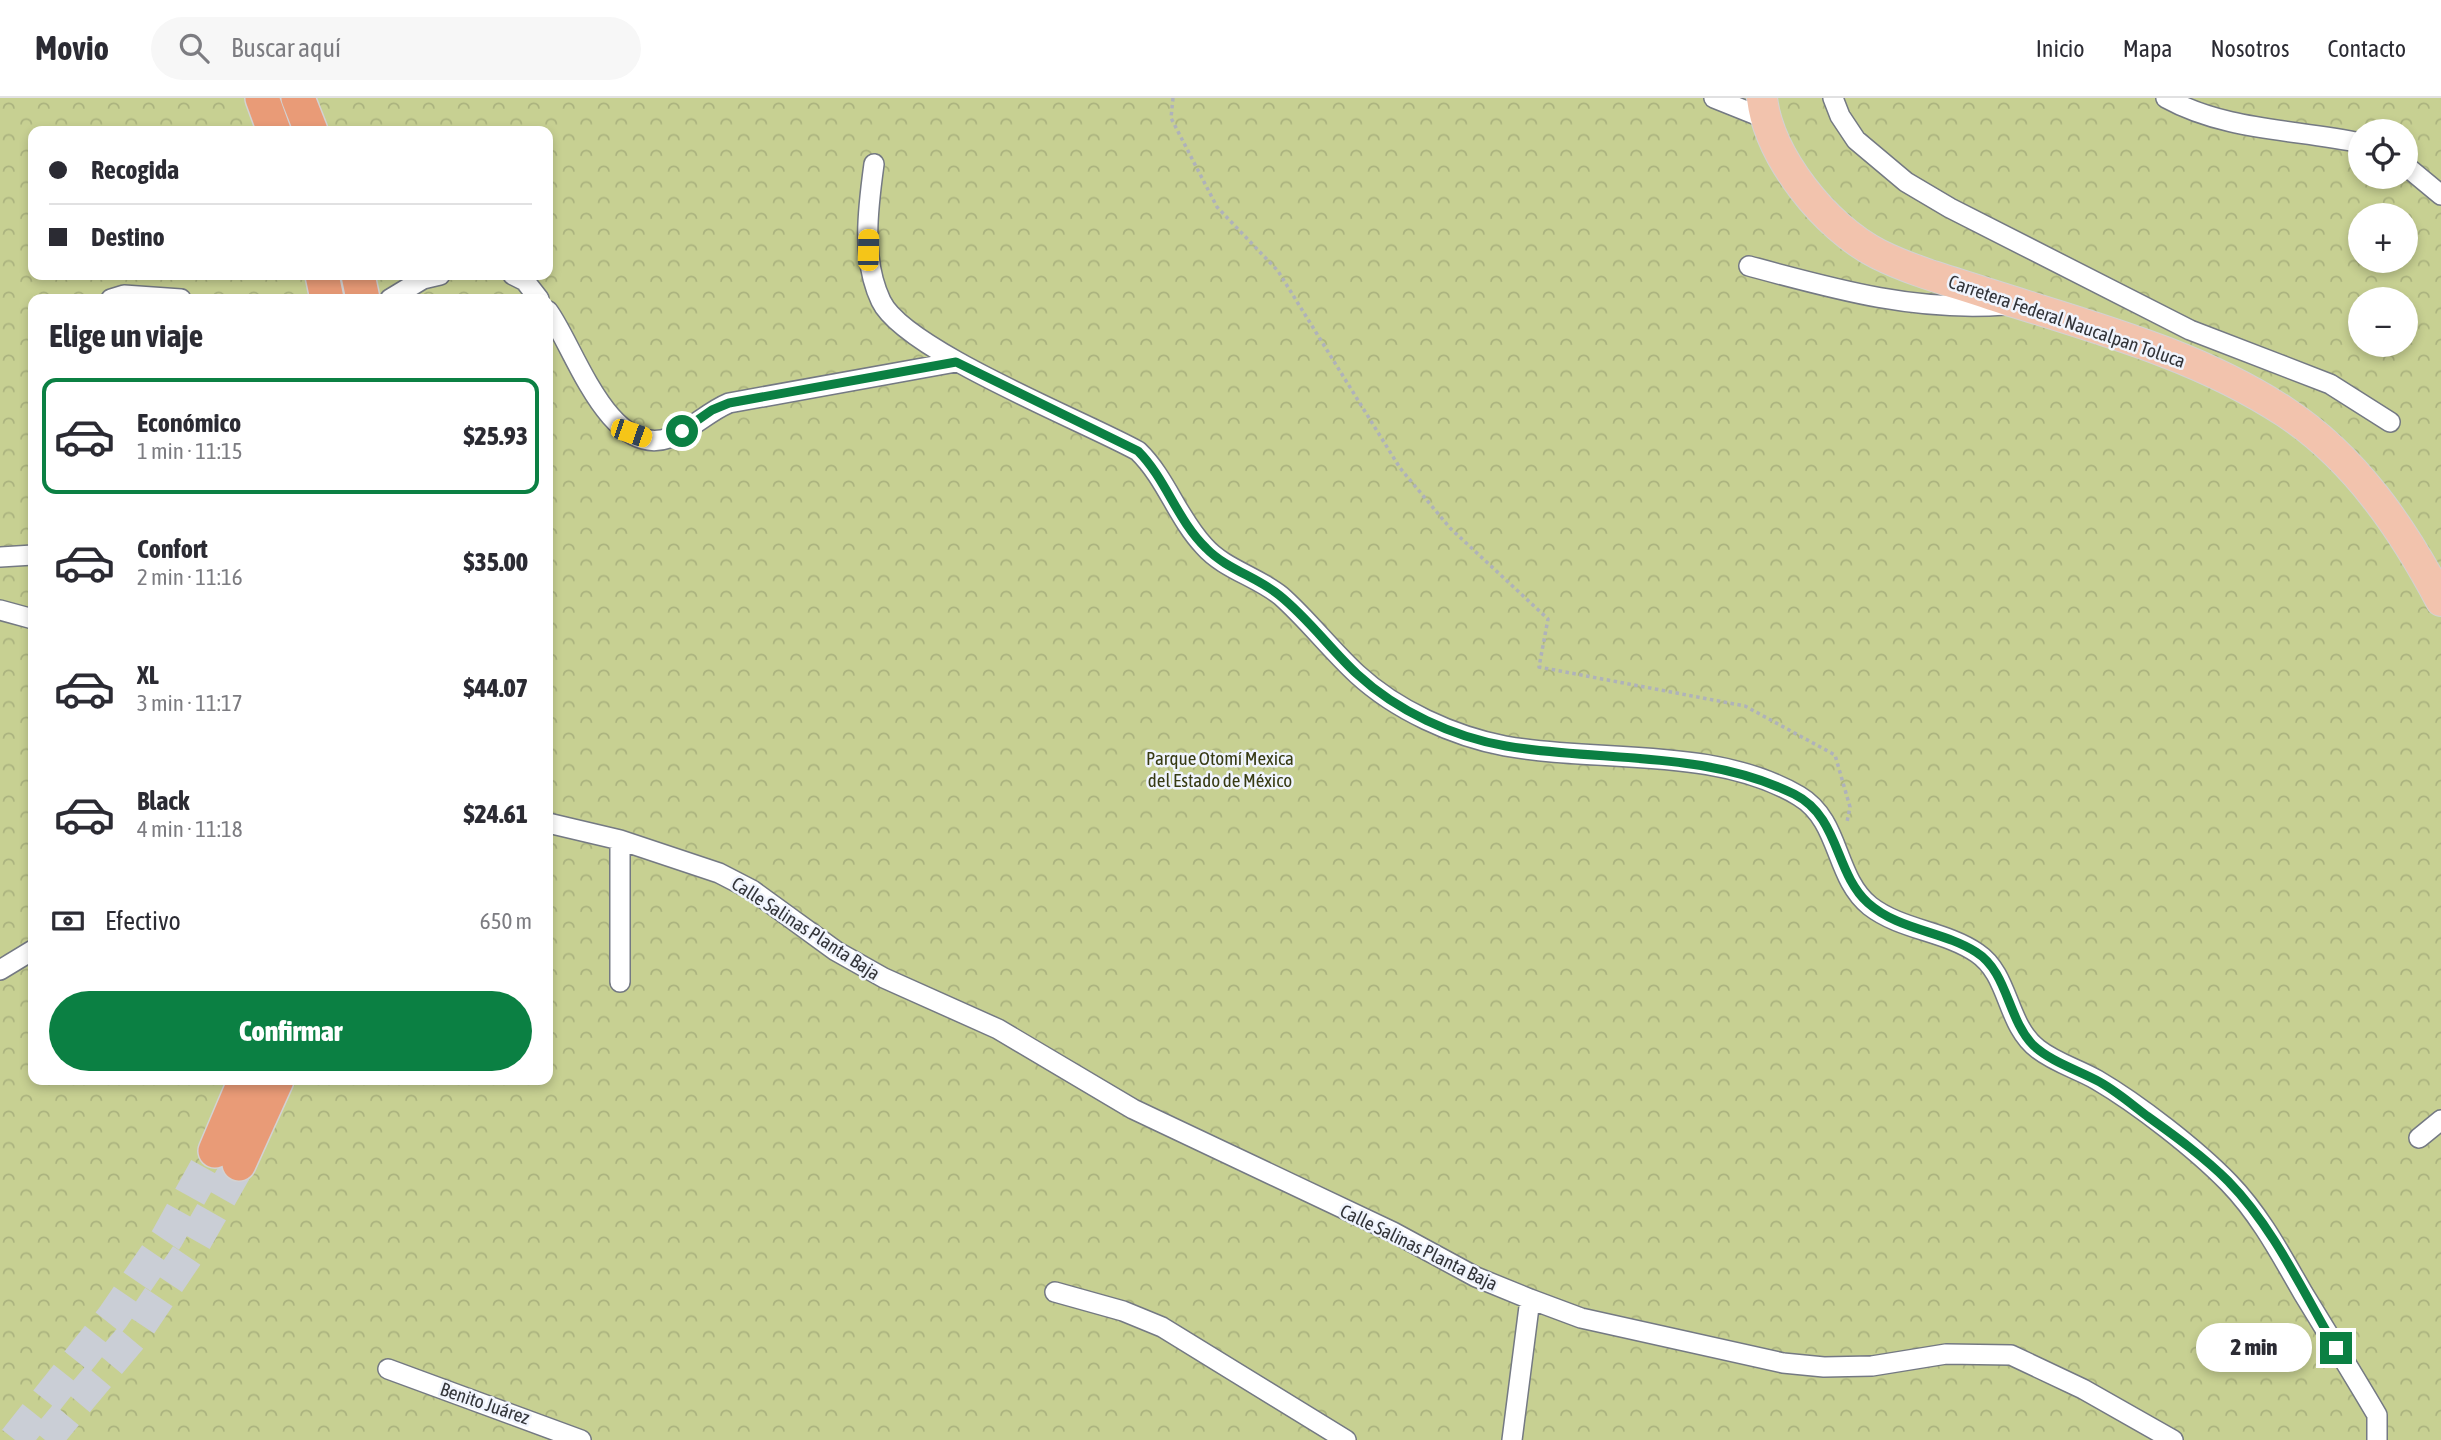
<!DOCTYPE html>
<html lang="es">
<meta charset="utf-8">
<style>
body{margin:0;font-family:"Asap Condensed",sans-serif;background:#f7f7f7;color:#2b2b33;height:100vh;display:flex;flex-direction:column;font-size:26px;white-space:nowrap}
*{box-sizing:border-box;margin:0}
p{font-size:23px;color:#7c7c81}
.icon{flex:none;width:38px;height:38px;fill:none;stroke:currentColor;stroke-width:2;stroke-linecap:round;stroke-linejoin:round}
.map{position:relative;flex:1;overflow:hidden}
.panel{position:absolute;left:28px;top:196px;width:525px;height:791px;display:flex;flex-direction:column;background:#fff;border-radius:14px;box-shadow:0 4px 10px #0003}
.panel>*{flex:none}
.banner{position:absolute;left:28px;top:28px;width:525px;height:154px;border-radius:14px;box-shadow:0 4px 10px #0003;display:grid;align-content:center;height:154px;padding:0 21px;background:#fff}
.buttons{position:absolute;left:2348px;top:21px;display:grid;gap:14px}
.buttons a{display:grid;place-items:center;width:70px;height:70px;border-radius:50%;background:#fff;box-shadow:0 4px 10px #0003;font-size:35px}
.end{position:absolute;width:32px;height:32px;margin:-16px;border:9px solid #0b8043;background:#fff;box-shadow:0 0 0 4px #fff}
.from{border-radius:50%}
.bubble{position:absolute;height:49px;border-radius:24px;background:#fff;box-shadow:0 4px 10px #0003;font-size:23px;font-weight:800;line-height:49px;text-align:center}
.car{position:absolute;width:21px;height:42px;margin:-21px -10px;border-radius:9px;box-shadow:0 0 5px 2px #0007;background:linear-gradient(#f5c518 24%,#345 0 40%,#f5c518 0 76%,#345 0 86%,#f5c518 0)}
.banner b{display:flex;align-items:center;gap:24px;height:66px;font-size:26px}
.banner b+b{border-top:2px solid #e1e1e2}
.banner i{width:18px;height:18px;background:#2b2b33}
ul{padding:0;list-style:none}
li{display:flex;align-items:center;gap:21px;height:116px;margin:0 14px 10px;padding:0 7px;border:4px solid transparent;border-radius:14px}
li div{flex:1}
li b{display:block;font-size:26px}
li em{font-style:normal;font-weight:800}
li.current{border-color:#0b8043}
li>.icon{width:63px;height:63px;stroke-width:1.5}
h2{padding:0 21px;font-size:32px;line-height:84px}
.pay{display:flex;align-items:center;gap:18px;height:77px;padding:0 21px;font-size:26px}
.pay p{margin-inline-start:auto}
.primary-button{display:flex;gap:14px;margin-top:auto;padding:14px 21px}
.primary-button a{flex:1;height:80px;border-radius:42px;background:#0b8043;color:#fff;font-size:28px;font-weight:800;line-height:80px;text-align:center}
header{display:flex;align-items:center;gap:42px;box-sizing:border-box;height:98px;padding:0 35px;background:#fff;border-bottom:2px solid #e1e1e2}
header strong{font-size:33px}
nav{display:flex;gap:38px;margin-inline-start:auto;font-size:24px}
.search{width:490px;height:63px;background:#f7f7f7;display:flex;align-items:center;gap:18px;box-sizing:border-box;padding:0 24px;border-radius:38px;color:#7c7c81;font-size:26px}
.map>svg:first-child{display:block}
</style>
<header>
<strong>Movio</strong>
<div class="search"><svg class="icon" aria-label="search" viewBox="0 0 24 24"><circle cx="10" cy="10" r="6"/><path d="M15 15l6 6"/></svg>Buscar aquí</div>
<nav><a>Inicio</a><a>Mapa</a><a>Nosotros</a><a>Contacto</a></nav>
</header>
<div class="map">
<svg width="2441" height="1342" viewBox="0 0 2441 1342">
<defs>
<pattern id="park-crowns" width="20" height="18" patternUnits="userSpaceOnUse" patternTransform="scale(1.75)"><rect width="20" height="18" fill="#c7d092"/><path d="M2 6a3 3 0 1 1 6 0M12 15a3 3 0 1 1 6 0" fill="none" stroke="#abb37f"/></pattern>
</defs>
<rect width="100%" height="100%" fill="#f0f4fd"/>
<path fill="url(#park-crowns)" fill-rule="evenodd" d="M0,0H2441V1342H0ZM33,33H548V177H33ZM2361,33H2406V79H2361ZM2361,117H2406V163H2361ZM33,201H548V982H33ZM2361,201H2406V247H2361Z"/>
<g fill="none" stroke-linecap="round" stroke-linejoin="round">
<path stroke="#caced6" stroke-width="33" stroke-dasharray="33 17" stroke-linecap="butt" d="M15,1342L113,1219L167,1140L215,1053
M45,1342L134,1236L189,1154L239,1066"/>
<defs>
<path id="minor" d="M1714,0L1764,20
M1833,0L1840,18L1856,42L1906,84L1950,110L2190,232L2330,286L2390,324
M2166,0C2226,33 2294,31 2361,45
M874,66C868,110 861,161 881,203C904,252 1084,323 1138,353C1166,380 1177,419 1204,448C1224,471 1258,479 1281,498C1308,522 1330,551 1357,576C1396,612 1453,638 1505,648C1599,665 1715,648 1799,698C1841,723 1834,779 1870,808C1901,832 1945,833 1977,855C2010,877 2006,927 2038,951C2056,965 2078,971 2097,982C2138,1006 2196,1051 2229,1085C2260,1117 2281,1157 2303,1195C2328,1236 2353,1276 2377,1317V1342
M2406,68L2441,97
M1749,168C1834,191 1915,214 2005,207
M513,177L525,183L539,201
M111,201L124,197L181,201
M390,201L423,181L440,177
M548,213C574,248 608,361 669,340C690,333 707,314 729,305L956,264
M0,459L33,457
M0,512L33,521
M548,725L620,742L719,775L752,792L836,853L884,880L998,931L1133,1011L1393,1134L1476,1179L1530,1201L1581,1220L1783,1265L1824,1269L1872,1268L1946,1256L2011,1257L2083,1291L2173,1342
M620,742V884
M0,872L33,852
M2419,1040L2441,1022
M1055,1194L1123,1213L1162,1229L1346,1342
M388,1271L581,1342
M1512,1342L1530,1201"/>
<path id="primary" d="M1762,0C1769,59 1825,129 1878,156C1914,174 1954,184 1992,197C2092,229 2197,256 2285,314C2355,360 2403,431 2441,503"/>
<path id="motorway" d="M262,0L274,33
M298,0L311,33
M322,177L327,201
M358,177L363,201
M215,1053L245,982
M239,1066L277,982"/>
</defs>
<use href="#minor" stroke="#747983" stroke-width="22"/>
<use href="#primary" stroke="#d2d2d3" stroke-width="32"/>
<use href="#motorway" stroke="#d2d2d3" stroke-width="36"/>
<path stroke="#afb2ba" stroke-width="3.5" stroke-dasharray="3.5 3.5" stroke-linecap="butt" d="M1173,0L1171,20L1217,109L1278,173L1400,370L1450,430L1548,521L1539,569L1745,608L1835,657L1850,709L1847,724"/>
<use href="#minor" stroke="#fff" stroke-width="19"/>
<use href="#primary" stroke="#f2c3ad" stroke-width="30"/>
<use href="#motorway" stroke="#e99b77" stroke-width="33"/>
</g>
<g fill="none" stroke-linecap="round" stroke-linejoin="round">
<path stroke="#0b8043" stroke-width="9" d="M682,333L712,312L729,305L956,264L1138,353C1166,381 1177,422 1206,450C1226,471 1257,479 1279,497C1308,520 1330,551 1357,576C1397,613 1453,639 1506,648C1602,664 1705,652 1794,696C1840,719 1834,774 1868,805C1898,832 1943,833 1976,854C2008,874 2007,920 2033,947C2050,963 2075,971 2096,982C2114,991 2131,1006 2147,1018C2175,1038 2204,1059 2228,1083C2274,1130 2303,1194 2336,1250"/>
</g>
<g text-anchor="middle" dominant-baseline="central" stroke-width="5" stroke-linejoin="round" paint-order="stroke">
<g font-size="19" fill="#323439" stroke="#f0f4fd">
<text transform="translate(2067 223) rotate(19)">Carretera Federal Naucalpan Toluca</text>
<text transform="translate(806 830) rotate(33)">Calle Salinas Planta Baja</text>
<text transform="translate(1419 1149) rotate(26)">Calle Salinas Planta Baja</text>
<text transform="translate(485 1305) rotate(19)">Benito Juárez</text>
</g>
<g font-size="19" fill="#363a12" stroke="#f0f4fd">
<text x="1220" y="660">Parque Otomí Mexica<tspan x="1220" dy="22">del Estado de México</tspan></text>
</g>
</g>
</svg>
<div class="buttons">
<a><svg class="icon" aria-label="locate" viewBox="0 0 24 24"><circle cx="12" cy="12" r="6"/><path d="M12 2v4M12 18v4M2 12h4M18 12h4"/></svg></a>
<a>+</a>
<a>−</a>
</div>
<i class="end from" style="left:682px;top:333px"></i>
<i class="end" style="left:2336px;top:1250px"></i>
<div class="bubble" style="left:2196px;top:1225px;width:116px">2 min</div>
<i class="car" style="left:868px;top:152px;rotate:1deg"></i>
<i class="car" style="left:631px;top:335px;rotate:109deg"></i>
<div class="banner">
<b><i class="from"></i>Recogida</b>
<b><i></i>Destino</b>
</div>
<section class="panel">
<h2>Elige un viaje</h2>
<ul>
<li class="current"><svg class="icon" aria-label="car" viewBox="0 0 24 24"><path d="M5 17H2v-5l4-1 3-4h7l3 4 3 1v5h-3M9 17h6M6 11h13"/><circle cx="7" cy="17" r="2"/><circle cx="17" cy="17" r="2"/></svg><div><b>Económico</b><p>1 min · 11:15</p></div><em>$25.93</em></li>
<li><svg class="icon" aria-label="car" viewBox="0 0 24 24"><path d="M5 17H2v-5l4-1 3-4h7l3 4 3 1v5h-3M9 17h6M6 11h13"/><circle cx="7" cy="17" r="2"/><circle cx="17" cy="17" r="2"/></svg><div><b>Confort</b><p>2 min · 11:16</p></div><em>$35.00</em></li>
<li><svg class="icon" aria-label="car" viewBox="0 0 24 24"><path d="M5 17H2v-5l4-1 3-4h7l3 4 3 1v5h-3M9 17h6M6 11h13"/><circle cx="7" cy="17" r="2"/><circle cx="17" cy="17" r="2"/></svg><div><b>XL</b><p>3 min · 11:17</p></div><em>$44.07</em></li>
<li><svg class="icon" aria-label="car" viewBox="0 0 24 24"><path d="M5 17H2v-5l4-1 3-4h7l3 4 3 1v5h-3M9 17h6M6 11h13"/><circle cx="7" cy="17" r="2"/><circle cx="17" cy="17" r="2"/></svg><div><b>Black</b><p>4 min · 11:18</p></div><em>$24.61</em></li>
</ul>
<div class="pay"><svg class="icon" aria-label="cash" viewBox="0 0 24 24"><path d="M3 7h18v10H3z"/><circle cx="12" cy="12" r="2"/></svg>Efectivo<p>650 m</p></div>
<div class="primary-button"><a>Confirmar</a></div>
</section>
</div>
